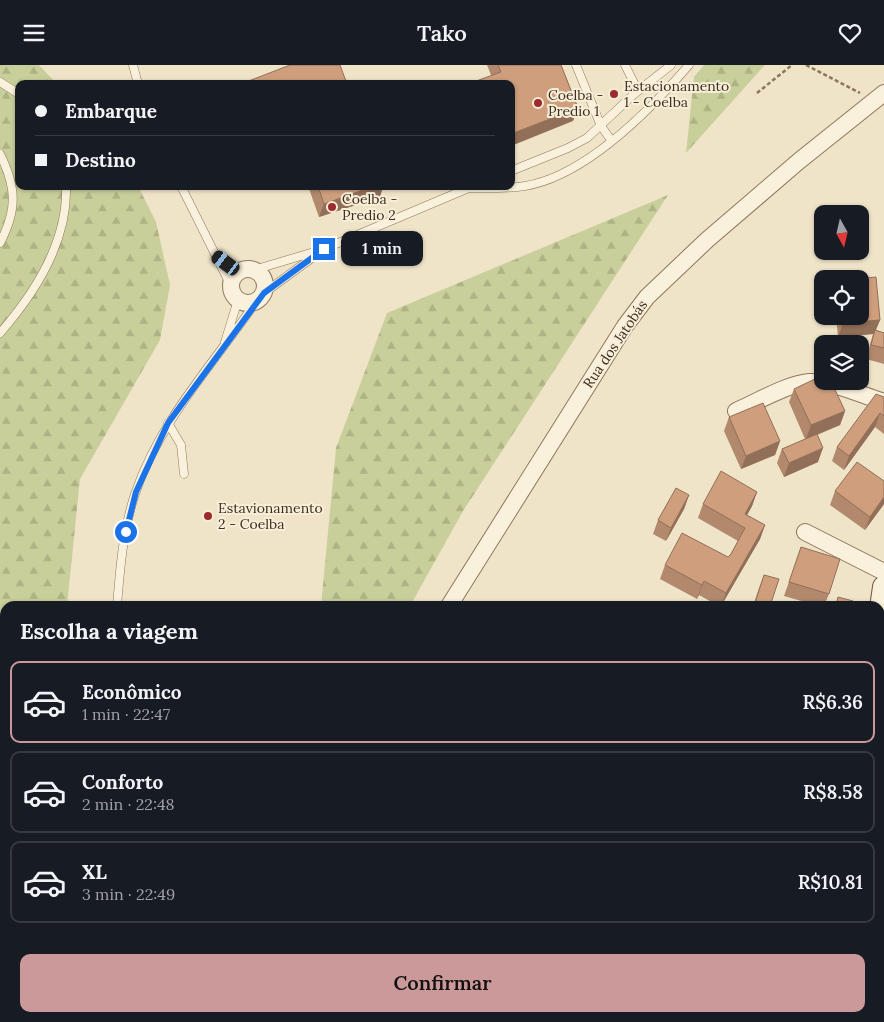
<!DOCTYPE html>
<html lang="pt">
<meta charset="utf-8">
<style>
body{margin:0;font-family:Lora,serif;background:#20242c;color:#f1f3f6;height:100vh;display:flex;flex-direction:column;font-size:19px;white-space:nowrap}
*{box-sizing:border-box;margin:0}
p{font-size:16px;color:#9ea1a6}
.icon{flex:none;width:28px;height:28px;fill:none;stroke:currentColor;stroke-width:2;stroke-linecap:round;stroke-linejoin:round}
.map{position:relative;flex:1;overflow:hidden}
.sheet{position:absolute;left:0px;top:536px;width:885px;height:421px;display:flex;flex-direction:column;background:#171b24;border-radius:15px 15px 0 0;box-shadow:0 1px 4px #0004}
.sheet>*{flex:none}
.banner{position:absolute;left:15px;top:15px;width:500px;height:110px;border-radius:10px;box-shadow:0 1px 4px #0004;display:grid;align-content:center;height:110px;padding:0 20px;background:#171b24}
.needle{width:32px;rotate:172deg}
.controls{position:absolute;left:814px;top:140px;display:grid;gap:10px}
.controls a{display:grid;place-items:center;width:55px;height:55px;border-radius:10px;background:#171b24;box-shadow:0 1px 4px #0004;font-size:25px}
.end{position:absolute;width:22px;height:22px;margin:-11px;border:6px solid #1a73e8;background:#fff;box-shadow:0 0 0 2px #fff}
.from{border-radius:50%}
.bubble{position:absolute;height:35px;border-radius:10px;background:#171b24;box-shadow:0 1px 4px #0004;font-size:16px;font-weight:600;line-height:35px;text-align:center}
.car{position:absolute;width:15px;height:30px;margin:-15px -8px;border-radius:6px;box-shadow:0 0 4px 1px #0007;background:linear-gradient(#222 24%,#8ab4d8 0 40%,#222 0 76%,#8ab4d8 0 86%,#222 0)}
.banner b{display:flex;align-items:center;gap:18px;height:48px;font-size:19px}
.banner b+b{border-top:1px solid #363941}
.banner i{width:12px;height:12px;background:#f1f3f6}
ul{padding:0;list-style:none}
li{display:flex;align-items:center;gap:15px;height:82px;margin:0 10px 8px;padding:0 10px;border:2px solid #363941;border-radius:10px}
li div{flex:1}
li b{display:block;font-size:19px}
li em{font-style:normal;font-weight:600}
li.on{border-color:#cc999b}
li>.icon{width:45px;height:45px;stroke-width:1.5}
h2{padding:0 20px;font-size:22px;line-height:60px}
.button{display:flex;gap:10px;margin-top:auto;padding:10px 20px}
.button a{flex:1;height:58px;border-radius:10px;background:#cc999b;color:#111;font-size:20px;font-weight:600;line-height:58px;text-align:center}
header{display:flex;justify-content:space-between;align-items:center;height:65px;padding:0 20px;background:#171b24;font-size:22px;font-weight:600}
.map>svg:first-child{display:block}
</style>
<header><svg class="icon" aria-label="menu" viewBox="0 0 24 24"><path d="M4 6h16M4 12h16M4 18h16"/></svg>Tako<svg class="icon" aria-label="heart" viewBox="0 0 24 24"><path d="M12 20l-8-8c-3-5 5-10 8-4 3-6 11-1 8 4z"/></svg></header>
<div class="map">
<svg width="884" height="957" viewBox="0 0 884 957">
<defs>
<pattern id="forest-firs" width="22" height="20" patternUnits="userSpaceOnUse" patternTransform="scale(1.25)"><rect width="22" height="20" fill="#c9cf9b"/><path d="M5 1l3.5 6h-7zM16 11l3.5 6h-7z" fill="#aeb285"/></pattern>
</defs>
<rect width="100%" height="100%" fill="#f0e4c8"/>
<path fill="url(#forest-firs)" d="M0,0H39L57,19H19V121H138L156,157L170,220L160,275L80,414L67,541H5V605L0,607Z
M704,0H765L686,88L694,12Z
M668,130L463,446L410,541H321L336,383L387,248Z"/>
<path fill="#c9cf9b" d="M534,953H570L577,957H531Z"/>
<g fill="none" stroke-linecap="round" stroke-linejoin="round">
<defs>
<path id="lane" d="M133,0L138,19
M576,0L601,61L611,75
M625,0L638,26
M0,17L19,29
M0,89C17,123 17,145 0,178
M511,106L568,83L587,73L633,30L671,0
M181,121L231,221
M468,123C487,123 506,124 525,121C585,111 650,45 689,0
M216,191L238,207
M254,205L324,184L471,122
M264,228L320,187
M0,268C35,228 68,176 66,121
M225,277L238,235
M168,358L181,380L184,409
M117,541C120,504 123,465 135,429C159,357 213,299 256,237"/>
<path id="street" d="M231 221a17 17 0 1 1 34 0a17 17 0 1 1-34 0Z
M736,346C757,337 787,319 809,317C833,316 861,330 884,337
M805,467L884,507
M449,541L625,261L647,232L707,175L799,96L884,28
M880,731L884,730
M0,930L5,933
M32,952L41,957
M214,952L220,957
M416,952L422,957
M692,952L695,957
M775,952L777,957
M100,957L120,952
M346,957L348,952
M716,957L721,952"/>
<path id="secondary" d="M880,550L884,522
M846,952L848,957"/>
</defs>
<use href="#lane" stroke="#8d765c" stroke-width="9"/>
<use href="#street" stroke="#8d765c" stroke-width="18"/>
<use href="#secondary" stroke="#6f573f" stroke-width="24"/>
<path stroke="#8d765c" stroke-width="2.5" stroke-dasharray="4 2.5" stroke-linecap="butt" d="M806,0L860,28
M757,28L792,0"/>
<use href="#lane" stroke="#faf1dc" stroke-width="8"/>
<use href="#street" stroke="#faf1dc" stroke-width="16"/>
<use href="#secondary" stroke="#faf1dc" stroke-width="22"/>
</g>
<path fill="#b2896c" d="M487,0H561L578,43L573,56L491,10Z
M308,121H383L380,132L319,152Z
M836,251H860L880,255L876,265L884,268V299L866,294L873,269L838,272Z
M794,324L845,346L840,360L817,370L818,397L784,412L777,398L782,384L805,374L789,337Z
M884,332V369L875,362L844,405L832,396L837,382Z
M729,352L780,376L775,390L741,404L724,366Z
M884,416V439L865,465L830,440L835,426Z
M757,427L752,441L747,450L765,460L760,474L721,541H719L699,530L697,534L660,514L665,500L728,492L731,489L738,476L698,453L703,439Z
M689,430L684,444L666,476L653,469L658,455Z
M801,482L829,529L824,541H819L784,531Z
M764,510L770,541H753L759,523Z
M880,741L884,790L880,792Z
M736,952H778L776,957H739L735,954Z"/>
<path fill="#916f58" d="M578,43L573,56L511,81V69Z
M374,121H383L380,132L319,152L324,139Z
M880,255L874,269L875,265L873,269L838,272L843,258Z
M845,346L840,360L806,374L811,360Z
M880,348L875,362L844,405L849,391Z
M780,376L775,390L741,404L746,391Z
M823,383L818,397L784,412L789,398Z
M757,427L752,441L741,461L745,449Z
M689,430L684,444L666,476L671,463Z
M884,432V439L865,465L870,452Z
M765,460L760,474L721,541L726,528Z
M704,516L699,530L697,534L702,520Z
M883,778H884V790L880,792V785Z
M884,870V883L880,884V871Z"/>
<path fill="#cf9f7d" stroke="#916f58" d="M290,0H340L347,19H241Z
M498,0H561L578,43L511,69V19H468L501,7Z
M318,121H374L324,139Z
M876,212L880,255L843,258L842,251H860V214H856Z
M875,265L884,268V283L871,280Z
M817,313L822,314V316H831L845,346L811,360L794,324Z
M876,329L884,332V351L880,348L849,391L837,382Z
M763,338L780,376L746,391L729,352Z
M817,369L823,383L789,398L782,384Z
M857,397L884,416V432L870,452L835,426Z
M721,406L757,427L745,449L765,460L726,528L704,516L702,520L665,500L682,468L728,492L731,489L745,463L703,439Z
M676,423L689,430L671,463L658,455Z
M801,482L840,494L829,529L789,517Z
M764,510L779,514L770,541H754Z
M838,532L853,536L851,541H836Z
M884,739V778H883L880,769V741Z
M880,808L881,811L884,810V870L880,871Z
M756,952H778L774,957H761Z
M810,952H827L829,957H802Z"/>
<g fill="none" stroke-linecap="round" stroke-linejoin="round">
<path stroke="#1a73e8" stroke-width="6" d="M126,467L136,427L168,358L264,228L324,184"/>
</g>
<g fill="#9e2a2b" stroke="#f7eed8" stroke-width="2">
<circle cx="614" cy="29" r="5"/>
<circle cx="538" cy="38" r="5"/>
<circle cx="332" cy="142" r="5"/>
<circle cx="208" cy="451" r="5"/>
</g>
<g text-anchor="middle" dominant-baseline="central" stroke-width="4" stroke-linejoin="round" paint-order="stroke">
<g font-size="14" fill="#3d2e20" stroke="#f7eed8" text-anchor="start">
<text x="624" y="21">Estacionamento<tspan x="624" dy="16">1 - Coelba</tspan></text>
<text x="548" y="30">Coelba -<tspan x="548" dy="16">Predio 1</tspan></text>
<text x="342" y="134">Coelba -<tspan x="342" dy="16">Predio 2</tspan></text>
<text x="218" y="443">Estavionamento<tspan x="218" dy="16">2 - Coelba</tspan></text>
</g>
<g font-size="14" fill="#3d2e20" stroke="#f7eed8">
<text transform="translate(615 279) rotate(-56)">Rua dos Jatobás</text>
</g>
</g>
</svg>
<div class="controls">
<a><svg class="needle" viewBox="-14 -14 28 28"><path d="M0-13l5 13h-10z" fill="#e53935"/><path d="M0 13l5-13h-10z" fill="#9ea1a6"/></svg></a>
<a><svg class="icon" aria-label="locate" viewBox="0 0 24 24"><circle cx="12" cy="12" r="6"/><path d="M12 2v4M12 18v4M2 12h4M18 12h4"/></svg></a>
<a><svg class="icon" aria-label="layers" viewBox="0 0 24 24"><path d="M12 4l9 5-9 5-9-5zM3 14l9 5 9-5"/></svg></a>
</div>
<i class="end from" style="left:126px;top:467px"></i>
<i class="end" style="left:324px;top:184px"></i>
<div class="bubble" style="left:341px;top:166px;width:82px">1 min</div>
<i class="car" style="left:226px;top:198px;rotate:306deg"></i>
<div class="banner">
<b><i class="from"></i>Embarque</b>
<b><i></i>Destino</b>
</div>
<section class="sheet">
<h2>Escolha a viagem</h2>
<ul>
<li class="on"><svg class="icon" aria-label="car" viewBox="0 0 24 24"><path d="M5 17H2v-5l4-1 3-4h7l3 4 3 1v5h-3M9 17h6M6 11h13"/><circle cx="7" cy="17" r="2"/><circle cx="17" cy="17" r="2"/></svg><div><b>Econômico</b><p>1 min · 22:47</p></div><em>R$6.36</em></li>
<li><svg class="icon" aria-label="car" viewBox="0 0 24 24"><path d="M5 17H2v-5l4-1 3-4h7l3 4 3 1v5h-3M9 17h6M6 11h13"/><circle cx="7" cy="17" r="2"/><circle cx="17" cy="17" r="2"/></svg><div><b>Conforto</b><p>2 min · 22:48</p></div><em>R$8.58</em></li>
<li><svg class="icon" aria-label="car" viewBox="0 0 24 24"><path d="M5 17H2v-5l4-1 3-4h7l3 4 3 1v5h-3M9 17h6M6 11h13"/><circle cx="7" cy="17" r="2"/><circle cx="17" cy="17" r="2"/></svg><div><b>XL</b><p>3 min · 22:49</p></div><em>R$10.81</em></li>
</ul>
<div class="button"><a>Confirmar</a></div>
</section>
</div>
